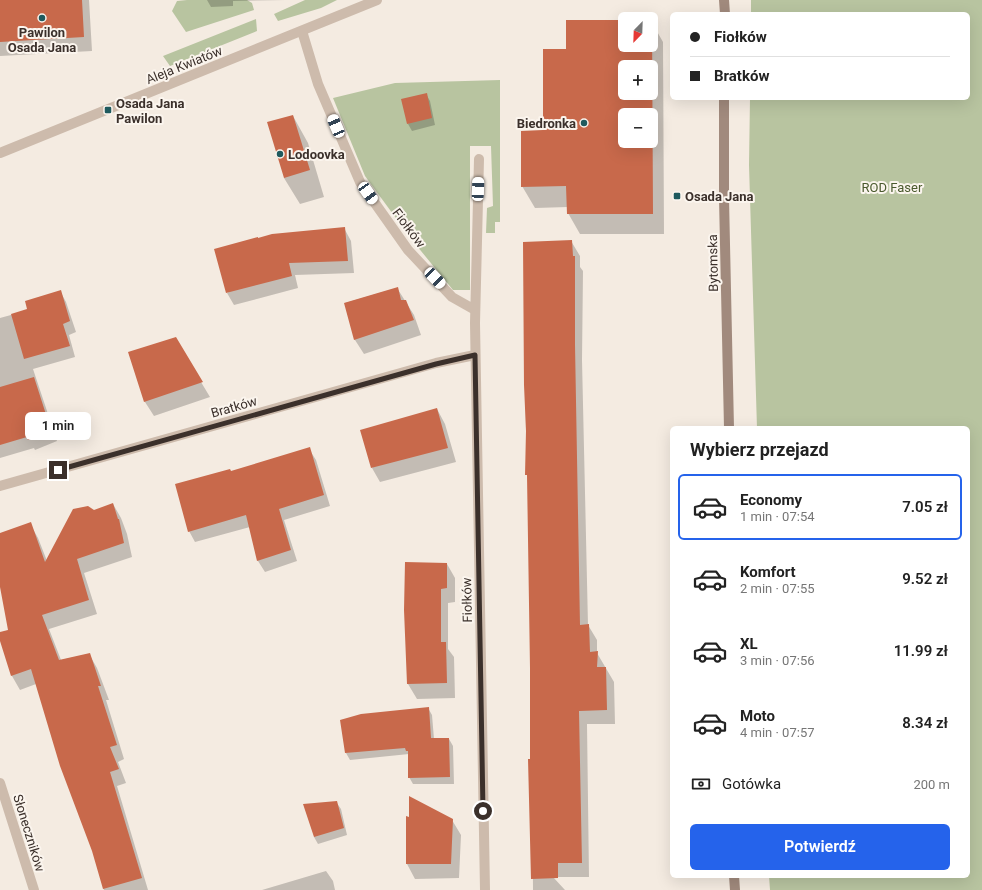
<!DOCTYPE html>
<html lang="pl">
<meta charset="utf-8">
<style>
body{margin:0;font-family:Roboto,sans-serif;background:#f2f2f2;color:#222;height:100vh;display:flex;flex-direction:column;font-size:15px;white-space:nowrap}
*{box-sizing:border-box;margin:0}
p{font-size:13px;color:#767676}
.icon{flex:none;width:22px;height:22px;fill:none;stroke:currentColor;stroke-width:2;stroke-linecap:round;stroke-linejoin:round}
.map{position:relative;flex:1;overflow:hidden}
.side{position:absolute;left:670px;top:426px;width:300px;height:452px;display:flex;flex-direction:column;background:#fff;border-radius:6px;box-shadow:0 4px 16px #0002}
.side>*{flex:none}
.hud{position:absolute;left:670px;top:12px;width:300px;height:88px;border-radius:6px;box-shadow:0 4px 16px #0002;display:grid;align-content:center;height:88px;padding:0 20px;background:#fff}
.needle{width:26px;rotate:203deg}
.buttons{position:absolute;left:618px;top:12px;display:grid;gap:8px}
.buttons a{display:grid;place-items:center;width:40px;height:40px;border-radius:6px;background:#fff;box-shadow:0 4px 16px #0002;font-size:20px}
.end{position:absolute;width:18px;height:18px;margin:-9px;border:5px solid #3b302b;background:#fff;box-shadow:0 0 0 2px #fff}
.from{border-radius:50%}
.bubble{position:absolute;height:28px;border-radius:6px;background:#fff;box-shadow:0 4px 16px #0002;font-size:13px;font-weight:600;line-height:28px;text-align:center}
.car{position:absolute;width:12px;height:24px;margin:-12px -6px;border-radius:5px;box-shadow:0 0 3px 1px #0007;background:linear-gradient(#fff 24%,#345 0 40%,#fff 0 76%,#345 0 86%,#fff 0)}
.hud b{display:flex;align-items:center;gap:14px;height:38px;font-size:15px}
.hud b+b{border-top:1px solid #e0e0e0}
.hud i{width:10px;height:10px;background:#222}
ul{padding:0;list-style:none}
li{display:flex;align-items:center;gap:12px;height:66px;margin:0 8px 6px;padding:0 12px;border:2px solid transparent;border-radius:6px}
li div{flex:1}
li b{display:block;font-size:15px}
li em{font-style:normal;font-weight:600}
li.selected{border-color:#2563eb}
li>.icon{width:36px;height:36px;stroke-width:1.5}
h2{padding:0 20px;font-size:18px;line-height:48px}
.pay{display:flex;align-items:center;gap:10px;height:44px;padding:0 20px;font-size:15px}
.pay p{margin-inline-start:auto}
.button{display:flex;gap:8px;margin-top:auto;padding:8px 20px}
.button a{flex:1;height:46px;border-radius:6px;background:#2563eb;color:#fff;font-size:16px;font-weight:600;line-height:46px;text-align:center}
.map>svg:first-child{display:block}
</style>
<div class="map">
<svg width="982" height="890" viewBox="0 0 982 890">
<rect width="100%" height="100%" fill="#f4ebe1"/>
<path fill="#b8c4a0" d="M187,0H247L252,3L254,10L186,32L172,11L177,1Z
M305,0H337L321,8L278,21L274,14Z
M751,0H982V890H770L769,876H968V428H757L749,165L750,98H968V14H751Z
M256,19L257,31L170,66L163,56Z
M500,80V222H495V233H486L487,208L493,206L491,146H470V290H453L412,240L365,176L333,98L395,83Z"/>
<path fill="#0003" fill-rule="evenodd" d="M0,0H89L92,51L0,56Z
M207,0H286L233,1V6L211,7Z
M625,21V45H651V21L663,42L664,234H580L568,213V207L535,208L522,186L544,131L567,50ZM625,67H651V93H625ZM625,115H651V141H625Z
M426,94L430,101L435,125L412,131L408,124Z
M293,116L308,143L324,197L300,204L284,178Z
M344,228L351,241L354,273L295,275L298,288L234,305L227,293Z
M571,241L580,256V267L583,271L582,360L588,625L597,640V653L614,682L615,724H587L589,877H553L565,890H533L530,538L526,431L524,243Z
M397,288L414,315L421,335L364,354L355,340L345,303Z
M60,291L66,302L76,332L69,335L75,357L33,369L57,441L35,450L34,448L0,458V318L29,310Z
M175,339L210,397L154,416L145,402L129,353Z
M437,409L445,424L456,462L380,482L372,468Z
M309,449L316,460L330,506L284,520L297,561L265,572L258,561L250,527L195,542L189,531L231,472Z
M113,504L121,518L127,534L132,557L84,573L97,614L49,629L61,660L89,654L97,668L109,700H106L124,759L118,762L126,783L117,786L148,890H104L93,851L36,684L20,690L12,676L0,637V633L9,630L0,575V534L30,524L38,538L47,561L93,511Z
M447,564L455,578V602L448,603V649L454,657L455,698L417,699L408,684L405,610Z
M428,708L432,715L434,739H449L453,746L454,784H413L409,777V754L350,760L346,753L341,720Z
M336,802L341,809L347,835L318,844L314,837Z
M407,818L452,820L461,835L459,878L415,879L407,864Z
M326,871L333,881L335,890H262Z"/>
<path fill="#c8694b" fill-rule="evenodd" d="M0,0H82L84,37L0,42Z
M566,20H625V45H651L652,20L653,214H567L566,186L521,187V131L543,130V49H566ZM625,67H651V93H625ZM625,115H651V141H625Z
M427,93L432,118L407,124L401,99Z
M293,115L310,170L284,178L267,122Z
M345,227L348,261L289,263L292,276L226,293L214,249L258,237V238L272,234Z
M572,240L573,256H575V345L580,625L589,624L590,652L598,651L597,667H606L607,710L579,711L582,863H558V878L531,879L528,759H530V668L527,475H525L526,431L524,385L523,242Z
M398,287L401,300H406L414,320L354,340L344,303Z
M61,290L70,321L63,324L70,346L24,359L11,314L27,309L25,301Z
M176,337L203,382L144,402L128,352Z
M34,377L51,430L28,440L27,437L0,445V387Z
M437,408L448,448L371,468L360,430Z
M310,447L324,495L279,509L291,550L257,561L246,515L188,532L175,484L230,469L231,471Z
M113,503L118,519H119L124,543L77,559L89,600L42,615L59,660L90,653L101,686H98L117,745L110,747L119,769L110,772L142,878L103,889L92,851L60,766L31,669L11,676L0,641V632L8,630L0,587V533L31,522L45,562L73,509L88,506L94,510Z
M405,562L447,563V588L441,589V642H446L447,683L407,684L404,610Z
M429,707L431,738H449L450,777L408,778V751H406L405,748L345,753L340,720L361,714Z
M409,796L453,819L451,864H406V816L409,817Z
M337,801L344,828L314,837L303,804Z"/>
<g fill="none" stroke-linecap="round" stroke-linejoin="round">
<path stroke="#cdbbac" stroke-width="10" d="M302,31L318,84L360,182L408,250L452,297L475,310
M0,153L377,0
M479,159L475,323L485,890
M0,486L436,363L475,355
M0,783L34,890"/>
<path stroke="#a18a7d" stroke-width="10" d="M724,0L725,14
M724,98V198L729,428
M734,876L735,890"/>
</g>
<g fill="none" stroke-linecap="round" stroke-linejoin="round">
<path stroke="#3b302b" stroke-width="5" d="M58,470L436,364L475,355L483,811"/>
</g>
<g fill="#1f5a5e" stroke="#fbf5ee" stroke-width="1.5">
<circle cx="42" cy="18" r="4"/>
<rect x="104" y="106" width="8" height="8" rx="2"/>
<circle cx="584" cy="123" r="4"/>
<circle cx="280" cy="154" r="4"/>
<rect x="673" y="192" width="8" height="8" rx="2"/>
</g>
<g text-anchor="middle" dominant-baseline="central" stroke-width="4" stroke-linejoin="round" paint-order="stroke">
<g font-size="13" font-weight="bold" fill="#3b302b" stroke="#fbf5ee" text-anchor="start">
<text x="42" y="32" text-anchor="middle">Pawilon<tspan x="42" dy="15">Osada Jana</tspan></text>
<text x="116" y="103">Osada Jana<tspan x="116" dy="15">Pawilon</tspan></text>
<text x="576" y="123" text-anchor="end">Biedronka</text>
<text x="288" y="154">Lodoovka</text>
<text x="685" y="196">Osada Jana</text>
</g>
<g font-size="13" fill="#3b302b" stroke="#fbf5ee">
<text transform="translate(184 65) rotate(-22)">Aleja Kwiatów</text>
<text transform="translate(409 228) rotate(53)">Fiołków</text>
<text transform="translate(713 263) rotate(-91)">Bytomska</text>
<text transform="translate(234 407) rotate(-16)">Bratków</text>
<text transform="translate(467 600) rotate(-91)">Fiołków</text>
<text transform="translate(29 833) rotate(73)">Słoneczników</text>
</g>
<g font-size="13" fill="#4a5a2e" stroke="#fbf5ee">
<text x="892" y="187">ROD Faser</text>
</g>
</g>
</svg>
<div class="buttons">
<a><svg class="needle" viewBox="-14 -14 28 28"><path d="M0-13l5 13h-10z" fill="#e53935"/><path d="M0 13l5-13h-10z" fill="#767676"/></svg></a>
<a>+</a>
<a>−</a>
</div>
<i class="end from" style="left:483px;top:811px"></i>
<i class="end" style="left:58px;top:470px"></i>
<div class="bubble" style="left:25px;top:412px;width:66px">1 min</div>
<i class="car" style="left:336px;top:126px;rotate:337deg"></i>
<i class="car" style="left:478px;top:189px;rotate:2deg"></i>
<i class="car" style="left:368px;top:193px;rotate:145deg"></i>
<i class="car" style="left:435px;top:278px;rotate:136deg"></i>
<div class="hud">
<b><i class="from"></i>Fiołków</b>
<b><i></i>Bratków</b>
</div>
<section class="side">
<h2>Wybierz przejazd</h2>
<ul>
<li class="selected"><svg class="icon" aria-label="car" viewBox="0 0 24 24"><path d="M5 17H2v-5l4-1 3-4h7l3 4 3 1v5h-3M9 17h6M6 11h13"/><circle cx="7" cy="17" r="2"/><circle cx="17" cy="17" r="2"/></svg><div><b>Economy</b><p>1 min · 07:54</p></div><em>7.05 zł</em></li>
<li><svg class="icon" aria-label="car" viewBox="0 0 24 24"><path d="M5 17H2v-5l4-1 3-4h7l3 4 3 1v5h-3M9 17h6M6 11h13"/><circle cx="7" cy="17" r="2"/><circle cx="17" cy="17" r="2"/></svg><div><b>Komfort</b><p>2 min · 07:55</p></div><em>9.52 zł</em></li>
<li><svg class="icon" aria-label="car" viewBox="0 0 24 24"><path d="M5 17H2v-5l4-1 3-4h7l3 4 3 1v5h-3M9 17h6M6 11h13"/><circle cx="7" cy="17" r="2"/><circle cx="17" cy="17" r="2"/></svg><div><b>XL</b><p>3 min · 07:56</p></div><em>11.99 zł</em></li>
<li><svg class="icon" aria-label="car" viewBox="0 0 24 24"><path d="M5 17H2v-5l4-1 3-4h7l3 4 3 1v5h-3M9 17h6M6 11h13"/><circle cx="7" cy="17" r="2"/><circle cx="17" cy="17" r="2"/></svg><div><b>Moto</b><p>4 min · 07:57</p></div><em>8.34 zł</em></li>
</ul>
<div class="pay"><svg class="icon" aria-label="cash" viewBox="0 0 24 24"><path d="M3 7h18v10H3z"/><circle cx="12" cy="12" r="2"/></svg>Gotówka<p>200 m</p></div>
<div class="button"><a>Potwierdź</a></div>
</section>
</div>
